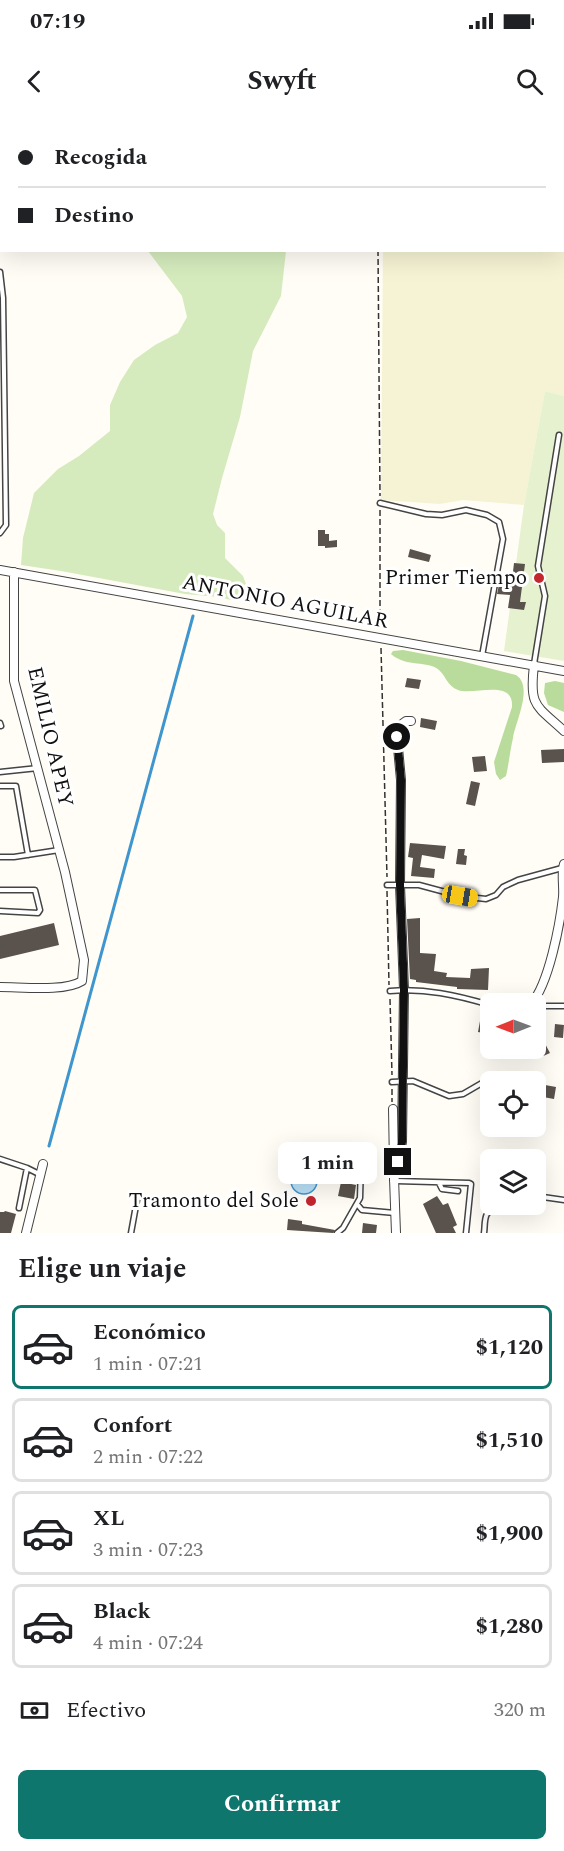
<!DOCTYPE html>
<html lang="es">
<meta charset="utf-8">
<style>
body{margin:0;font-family:Spectral,serif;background:#f2f2f2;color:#202124;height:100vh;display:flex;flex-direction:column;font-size:22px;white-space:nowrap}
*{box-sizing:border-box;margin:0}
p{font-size:20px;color:#757577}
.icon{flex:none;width:33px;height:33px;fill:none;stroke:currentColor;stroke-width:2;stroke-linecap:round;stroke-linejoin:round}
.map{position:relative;height:1113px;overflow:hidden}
.details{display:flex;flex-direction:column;background:#fff;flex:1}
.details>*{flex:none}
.top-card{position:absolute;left:0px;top:0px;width:564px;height:132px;box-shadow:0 6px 24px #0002;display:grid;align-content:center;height:132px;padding:0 18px;background:#fff}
.needle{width:39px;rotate:269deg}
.fabs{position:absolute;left:480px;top:873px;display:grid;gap:12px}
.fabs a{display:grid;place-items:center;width:66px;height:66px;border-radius:9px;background:#fff;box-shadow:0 6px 24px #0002;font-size:30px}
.end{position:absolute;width:27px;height:27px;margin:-14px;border:8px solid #111;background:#fff;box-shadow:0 0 0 3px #fff}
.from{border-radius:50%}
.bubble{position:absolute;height:42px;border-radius:9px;background:#fff;box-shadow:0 6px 24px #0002;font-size:20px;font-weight:700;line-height:42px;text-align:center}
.car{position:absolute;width:18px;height:36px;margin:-18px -9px;border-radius:8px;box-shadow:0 0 4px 2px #0007;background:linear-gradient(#f5c518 24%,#345 0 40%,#f5c518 0 76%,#345 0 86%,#f5c518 0)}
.top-card b{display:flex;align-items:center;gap:21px;height:57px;font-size:22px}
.top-card b+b{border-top:2px solid #e0e0e0}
.top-card i{width:15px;height:15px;background:#202124}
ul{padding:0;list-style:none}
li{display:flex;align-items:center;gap:18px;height:84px;margin:0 12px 9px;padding:0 6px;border:3px solid #e0e0e0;border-radius:9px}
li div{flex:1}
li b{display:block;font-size:22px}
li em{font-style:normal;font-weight:700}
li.active{border-color:#0f766e}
li>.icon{width:54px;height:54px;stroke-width:1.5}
h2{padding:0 18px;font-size:27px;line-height:72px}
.pay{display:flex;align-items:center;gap:15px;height:66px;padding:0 18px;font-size:22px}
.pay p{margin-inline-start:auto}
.action{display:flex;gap:12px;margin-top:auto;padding:12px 18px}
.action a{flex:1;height:69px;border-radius:9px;background:#0f766e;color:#fff;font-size:24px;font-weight:700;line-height:69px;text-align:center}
.status{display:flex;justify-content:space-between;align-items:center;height:42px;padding:0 30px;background:#fff;direction:ltr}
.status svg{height:16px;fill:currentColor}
header{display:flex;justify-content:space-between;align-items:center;height:78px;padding:0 18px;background:#fff;font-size:27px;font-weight:700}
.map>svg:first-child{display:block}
</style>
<div class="status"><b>07:19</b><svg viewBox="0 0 49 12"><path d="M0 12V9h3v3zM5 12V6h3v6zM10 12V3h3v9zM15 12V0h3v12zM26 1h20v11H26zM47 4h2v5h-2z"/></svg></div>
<header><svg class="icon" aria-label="back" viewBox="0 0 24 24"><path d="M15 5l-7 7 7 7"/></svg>Swyft<svg class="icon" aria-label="search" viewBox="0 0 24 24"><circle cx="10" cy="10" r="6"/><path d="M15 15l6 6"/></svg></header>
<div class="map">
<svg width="564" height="1113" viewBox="0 0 564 1113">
<rect width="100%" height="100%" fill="#fffdf5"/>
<path fill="#f6f3d4" d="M25,0H263V2H25Z
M383,0H564V276L545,271L524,385L463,380L440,384L381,380L383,131L562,130V2H383Z"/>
<path fill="#d5ebbd" d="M148,131H286L281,176L253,231L240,297L222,358L213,394L217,405L225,413V438L243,456L250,475L231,480L218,477L185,474L61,451L21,445L23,418L34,373L58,349L79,336L110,311V285L120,262L134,240L155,225L178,213L187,197L182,176Z"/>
<path fill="#b9dc9c" d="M403,530L461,541L516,555C534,566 515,603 513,618C510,631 509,643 506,656L500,660L496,654L494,642L512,587C514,558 473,576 458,570C447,566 446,556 439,550C428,540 407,548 391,534L393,531Z
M555,561L564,563V592L548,585L544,573L545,563Z"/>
<path fill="#e6f2cf" d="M545,271L564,276V541L504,531L524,385Z"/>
<path fill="#b9e0f7" stroke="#3f96cf" stroke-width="1.5" d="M291 1061a13 13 0 1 1 26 0a13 13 0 1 1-26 0Z"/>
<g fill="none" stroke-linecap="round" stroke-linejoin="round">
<path stroke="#3f96cf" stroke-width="3" d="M49,1026L193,496"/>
</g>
<path fill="#5a524d" d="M318,410H325V414H329V421L337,420V427L325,428V426H318Z
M410,429L431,435L429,442L408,437Z
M514,443L525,444L520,482H526L524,490L508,488L510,475L497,474L500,460H512Z
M407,558L421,560L419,569L405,567Z
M421,598L437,601L435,610L420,607Z
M564,629V642L542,643L541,630Z
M485,636L487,651L474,652L472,637Z
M471,661L480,663L475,686L466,684Z
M410,723L446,726L444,739L422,735L420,747L435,749L434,758L411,756L413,738L408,737Z
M458,729H465L464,735L467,736L466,745L456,744Z
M420,798V833L436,834L434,851L447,853L446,857L470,858L471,849L489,848L488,870L457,869V867L416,862V860L410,859L407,799Z
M54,803L59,825L0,839V816Z
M480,901L490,903V914L478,912Z
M555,904L564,905L563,918L554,917Z
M542,918L550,933L541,937L536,926V921Z
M545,965L556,967L554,979L543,977Z
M350,1034L356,1049L343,1055L336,1041Z
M341,1062L356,1065L354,1079L338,1076Z
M437,1076L443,1085L448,1083L457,1105L453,1107L456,1113H436L423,1084Z
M5,1091L16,1094L11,1113H0V1092H4Z
M288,1099L302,1101V1104L335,1110L333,1113L287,1110Z
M363,1103L377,1105L376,1113H362Z"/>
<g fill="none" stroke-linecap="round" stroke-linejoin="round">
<defs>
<path id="service" d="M0,152L3,178L6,405L0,413
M380,383L426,394L442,395L466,390L487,395L499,402L503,419L482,536
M534,544L545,476L538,446L559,315
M0,603L1,606
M0,652L38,648
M0,666H16L28,735
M0,737H14L59,730
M387,765H419L460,776L486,779L496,775L503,767L518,760L562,748
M0,770H35L40,790L38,793L0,791
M390,871C425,868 456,875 490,885
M536,886H564
M392,962L413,961L449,976L463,974L482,963L499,962
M0,1039L27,1048L39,1054
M396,1061L469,1063L471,1064L466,1113
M439,1063L442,1069L458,1071
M536,1076L564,1080
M357,1084L362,1090L395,1093
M19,1088L27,1048
M131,1113L137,1080
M337,1113L343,1108L360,1078L361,1043
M484,1113C485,1107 484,1099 487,1094C496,1080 518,1102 526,1084"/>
<path id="minor" d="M10,0V2
M0,61H2
M0,450L564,551
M534,545C529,587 536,585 564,611
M0,867C22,867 65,872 82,861L84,840L65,752L14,561V452
M531,884C549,864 560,804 563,777C564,766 561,754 564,744
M393,989L394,1046
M394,1058L396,1113
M394,1061L402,1022L404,870L400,765L401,660L397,617L402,604L406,601H411
M26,1113L43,1044"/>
</defs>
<use href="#service" stroke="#444" stroke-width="7"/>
<use href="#minor" stroke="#444" stroke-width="10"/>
<path stroke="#333" stroke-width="1.5" stroke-dasharray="6 3" stroke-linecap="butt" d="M377,0V2
M378,130L380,376
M380,390V508
M381,528L387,757
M387,771L389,865
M390,879L392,955
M392,969V982"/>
<use href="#service" stroke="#fff" stroke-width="4"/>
<use href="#minor" stroke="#fff" stroke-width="8"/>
</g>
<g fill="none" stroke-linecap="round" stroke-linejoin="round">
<path stroke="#111" stroke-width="8" d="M397,617L401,660L400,765L404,870L402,1022L398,1042"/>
</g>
<g fill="#c4262e" stroke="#fff" stroke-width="2">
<circle cx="539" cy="458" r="6"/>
<circle cx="311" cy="1081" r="6"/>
</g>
<g text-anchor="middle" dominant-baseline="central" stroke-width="6" stroke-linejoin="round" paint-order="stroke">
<g font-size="21" fill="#111" stroke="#fff" text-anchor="end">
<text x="527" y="458">Primer Tiempo</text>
<text x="299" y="1081">Tramonto del Sole</text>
</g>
<g font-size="21" fill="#111" stroke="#fff">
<text transform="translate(285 482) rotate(11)">ANTONIO AGUILAR</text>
<text transform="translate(50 617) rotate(77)">EMILIO APEY</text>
</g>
</g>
</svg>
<div class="fabs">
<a><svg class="needle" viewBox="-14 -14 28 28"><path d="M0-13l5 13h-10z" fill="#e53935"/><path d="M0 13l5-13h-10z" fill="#757577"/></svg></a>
<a><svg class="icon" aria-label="locate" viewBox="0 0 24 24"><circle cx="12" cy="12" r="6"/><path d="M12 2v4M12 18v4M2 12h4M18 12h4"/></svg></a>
<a><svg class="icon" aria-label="layers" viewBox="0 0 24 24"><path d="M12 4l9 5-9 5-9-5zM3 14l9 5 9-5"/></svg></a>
</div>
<i class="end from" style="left:397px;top:617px"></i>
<i class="end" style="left:398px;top:1042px"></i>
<div class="bubble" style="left:278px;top:1022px;width:99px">1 min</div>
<i class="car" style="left:460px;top:776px;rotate:100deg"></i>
<div class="top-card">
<b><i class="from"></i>Recogida</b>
<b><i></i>Destino</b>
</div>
</div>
<section class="details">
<h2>Elige un viaje</h2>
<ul>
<li class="active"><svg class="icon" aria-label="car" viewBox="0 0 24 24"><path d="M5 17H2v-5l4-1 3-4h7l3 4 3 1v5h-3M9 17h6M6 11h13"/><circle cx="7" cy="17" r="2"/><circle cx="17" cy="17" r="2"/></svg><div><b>Económico</b><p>1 min · 07:21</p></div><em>$1,120</em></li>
<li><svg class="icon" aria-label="car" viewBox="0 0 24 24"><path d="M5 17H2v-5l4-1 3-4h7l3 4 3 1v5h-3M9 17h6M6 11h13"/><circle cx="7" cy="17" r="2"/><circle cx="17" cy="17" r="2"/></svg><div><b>Confort</b><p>2 min · 07:22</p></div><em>$1,510</em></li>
<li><svg class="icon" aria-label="car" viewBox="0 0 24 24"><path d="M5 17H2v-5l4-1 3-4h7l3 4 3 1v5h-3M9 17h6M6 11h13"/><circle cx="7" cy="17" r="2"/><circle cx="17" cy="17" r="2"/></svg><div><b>XL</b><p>3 min · 07:23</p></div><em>$1,900</em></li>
<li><svg class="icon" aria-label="car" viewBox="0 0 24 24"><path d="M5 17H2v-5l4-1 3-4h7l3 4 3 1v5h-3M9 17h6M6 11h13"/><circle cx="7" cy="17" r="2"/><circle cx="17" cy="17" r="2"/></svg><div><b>Black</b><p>4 min · 07:24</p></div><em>$1,280</em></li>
</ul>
<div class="pay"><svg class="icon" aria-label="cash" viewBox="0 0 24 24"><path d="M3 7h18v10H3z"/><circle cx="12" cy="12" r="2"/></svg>Efectivo<p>320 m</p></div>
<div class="action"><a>Confirmar</a></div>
</section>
